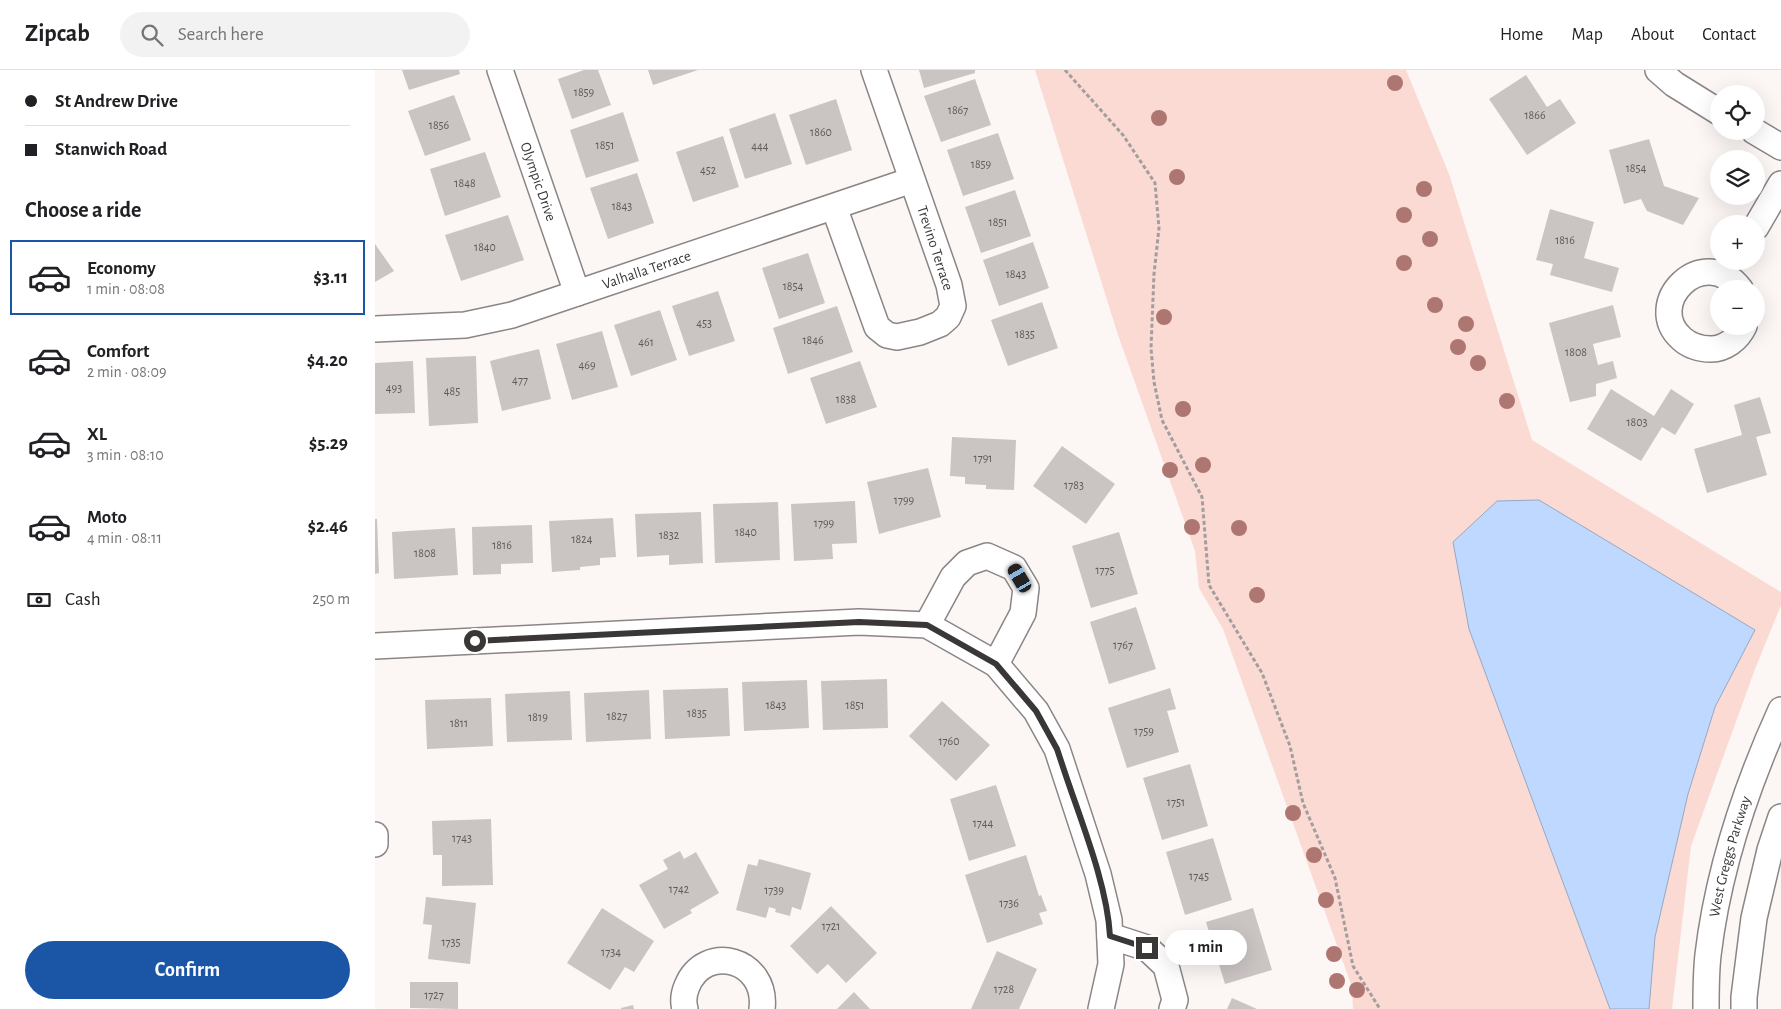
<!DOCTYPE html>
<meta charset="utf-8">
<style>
body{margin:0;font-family:"Alegreya Sans",sans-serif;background:#f2f2f2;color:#202124;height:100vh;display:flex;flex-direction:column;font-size:19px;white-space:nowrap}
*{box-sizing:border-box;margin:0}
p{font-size:16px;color:#757577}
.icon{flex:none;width:28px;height:28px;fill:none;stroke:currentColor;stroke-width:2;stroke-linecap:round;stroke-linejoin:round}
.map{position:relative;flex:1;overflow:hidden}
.details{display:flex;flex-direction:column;background:#fff;width:375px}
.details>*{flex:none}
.guide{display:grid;align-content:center;height:110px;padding:0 25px;background:#fff}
.tools{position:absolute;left:1335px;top:15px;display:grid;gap:10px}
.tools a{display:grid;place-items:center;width:55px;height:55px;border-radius:50%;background:#fff;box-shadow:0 5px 20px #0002;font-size:25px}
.end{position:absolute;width:22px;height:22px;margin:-11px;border:6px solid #3a3737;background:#fff;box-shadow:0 0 0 2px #fff}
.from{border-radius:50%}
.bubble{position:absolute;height:35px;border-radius:18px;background:#fff;box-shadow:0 5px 20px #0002;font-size:16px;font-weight:600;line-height:35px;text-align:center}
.car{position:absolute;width:15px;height:30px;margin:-15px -8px;border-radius:6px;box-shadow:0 0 4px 1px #0007;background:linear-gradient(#222 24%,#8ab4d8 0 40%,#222 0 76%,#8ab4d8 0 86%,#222 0)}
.guide b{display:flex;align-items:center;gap:18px;height:48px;font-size:19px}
.guide b+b{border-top:1px solid #e0e0e0}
.guide i{width:12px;height:12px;background:#202124}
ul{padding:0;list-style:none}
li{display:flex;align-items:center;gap:15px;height:75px;margin:0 10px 8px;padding:0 15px;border:2px solid transparent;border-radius:0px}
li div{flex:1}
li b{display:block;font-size:19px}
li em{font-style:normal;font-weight:600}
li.selected{border-color:#1a55a6}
li>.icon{width:45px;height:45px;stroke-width:1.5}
h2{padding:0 25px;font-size:22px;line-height:60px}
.pay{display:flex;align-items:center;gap:12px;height:55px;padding:0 25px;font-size:19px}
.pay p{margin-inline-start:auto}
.button{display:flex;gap:10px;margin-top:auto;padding:10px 25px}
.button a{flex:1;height:58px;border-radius:30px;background:#1a55a6;color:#fff;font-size:20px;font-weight:600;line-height:58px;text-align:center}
header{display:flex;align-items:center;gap:30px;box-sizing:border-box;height:70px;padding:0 25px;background:#fff;border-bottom:1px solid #e0e0e0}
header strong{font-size:24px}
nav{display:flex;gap:28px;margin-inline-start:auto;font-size:18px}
.search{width:350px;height:45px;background:#f2f2f2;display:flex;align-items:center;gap:12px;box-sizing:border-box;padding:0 18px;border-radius:28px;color:#757577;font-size:19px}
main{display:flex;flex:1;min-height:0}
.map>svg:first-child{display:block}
</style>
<header>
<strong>Zipcab</strong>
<div class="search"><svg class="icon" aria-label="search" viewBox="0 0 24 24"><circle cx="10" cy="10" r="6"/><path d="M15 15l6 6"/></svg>Search here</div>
<nav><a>Home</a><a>Map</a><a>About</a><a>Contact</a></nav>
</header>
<main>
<section class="details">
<div class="guide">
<b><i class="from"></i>St Andrew Drive</b>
<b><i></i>Stanwich Road</b>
</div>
<h2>Choose a ride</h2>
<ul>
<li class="selected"><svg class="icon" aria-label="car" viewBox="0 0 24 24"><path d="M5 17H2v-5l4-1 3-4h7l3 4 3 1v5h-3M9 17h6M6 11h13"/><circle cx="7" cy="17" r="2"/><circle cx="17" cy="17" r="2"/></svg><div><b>Economy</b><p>1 min · 08:08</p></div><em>$3.11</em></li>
<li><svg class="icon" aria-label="car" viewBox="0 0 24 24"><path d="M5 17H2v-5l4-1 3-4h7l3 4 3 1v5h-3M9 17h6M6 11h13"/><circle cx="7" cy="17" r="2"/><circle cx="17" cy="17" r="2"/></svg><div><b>Comfort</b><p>2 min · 08:09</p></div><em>$4.20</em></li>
<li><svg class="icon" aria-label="car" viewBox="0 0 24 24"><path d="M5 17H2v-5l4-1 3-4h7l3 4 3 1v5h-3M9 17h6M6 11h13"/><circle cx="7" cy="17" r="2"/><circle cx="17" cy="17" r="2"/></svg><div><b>XL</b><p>3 min · 08:10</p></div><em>$5.29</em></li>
<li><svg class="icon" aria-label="car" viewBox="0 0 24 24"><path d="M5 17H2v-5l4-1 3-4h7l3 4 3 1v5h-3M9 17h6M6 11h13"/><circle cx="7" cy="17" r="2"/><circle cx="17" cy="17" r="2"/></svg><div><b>Moto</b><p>4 min · 08:11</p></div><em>$2.46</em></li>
</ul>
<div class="pay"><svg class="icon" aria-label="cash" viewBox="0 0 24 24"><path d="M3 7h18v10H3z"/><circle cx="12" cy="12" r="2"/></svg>Cash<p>250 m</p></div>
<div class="button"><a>Confirm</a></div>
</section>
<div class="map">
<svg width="1406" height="939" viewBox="0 0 1406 939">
<rect width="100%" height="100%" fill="#fcf6f5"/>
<path fill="#fadad3" d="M660,0H1031L1074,104L1157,370L1406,522V535L1380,599L1316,776L1297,939H978L977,917L848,559L824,518L820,481L743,265Z"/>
<path fill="#bed8ff" stroke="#96a8c3" d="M1164,430L1380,560L1340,637L1313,724L1280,867L1274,939H1235L1094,559L1078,472L1122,431Z"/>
<path fill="#cac4c3" d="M27,0H84L85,4L34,20Z
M209,0H223L236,35L197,49L183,9Z
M273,0H323L278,15Z
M544,0H600V3L549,18Z
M1151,5L1172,37L1185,29L1201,53L1152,85L1114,29Z
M600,9L616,55L566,72L549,26Z
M79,25L96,70L50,86L33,41Z
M461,29L477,80L431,95L414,45Z
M248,42L264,91L211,108L195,60Z
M400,43L417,94L370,109L354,59Z
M623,63L639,109L588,126L572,80Z
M348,66L364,117L318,132L301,82Z
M1274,69L1289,116L1324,128L1308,155L1272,141L1266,129L1249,134L1234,80Z
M110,82L126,127L70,146L55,99Z
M262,103L279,153L233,169L215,118Z
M640,120L656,166L606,183L590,137Z
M1175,139L1219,152L1209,188L1244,198L1237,222L1175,205L1178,194L1161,190Z
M133,145L149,190L86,211L70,165Z
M658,172L674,218L624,236L608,190Z
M0,174L19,201L0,212Z
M433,183L450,233L404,249L387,198Z
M343,221L360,271L314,286L297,236Z
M667,232L683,278L633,296L616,250Z
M1238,235L1246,267L1218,274L1223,295L1238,291L1242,308L1221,314V326L1195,332L1174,253Z
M462,236L478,282L413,304L398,258Z
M285,240L302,290L256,306L239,255Z
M227,261L243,317L197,330L181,274Z
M164,279L176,329L127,341L115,291Z
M101,286L103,353L54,356L51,288Z
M38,291L40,343L0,344V293Z
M485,291L502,337L451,354L435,308Z
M1236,319L1279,346L1296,319L1319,334L1300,365L1287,357L1266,391L1212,359Z
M1385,327L1396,363L1381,367L1392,405L1332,423L1319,379L1367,365L1359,335Z
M577,367L641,370L639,420L611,419V415L590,414V407L575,406Z
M687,376L740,414L711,454L658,416Z
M553,398L566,447L504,464L492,412Z
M480,431L482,473L457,474L458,489L419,491L416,434Z
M403,432L405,490L340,493L338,434Z
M326,442L328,493L294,495V485L262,487L260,444Z
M238,448L241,487L225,488V495L205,497V500L177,502L174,451Z
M0,449H2L4,503L0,504Z
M157,455L158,493L126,494V504L98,505L97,457Z
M80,458L83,505L19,509L17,462Z
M744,462L763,524L716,538L697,476Z
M761,537L781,599L734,614L715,552Z
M512,609L513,658L448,660L446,611Z
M432,610L434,658L369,661L367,612Z
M353,618L355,666L290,669L288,620Z
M795,618L801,639L792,641L804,682L752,698L733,638Z
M274,620L276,669L211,672L209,623Z
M195,621L197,670L132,672L130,624Z
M116,628L118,676L52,679L50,630Z
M567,631L615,675L581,711L534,666Z
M815,694L833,756L787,770L768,708Z
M621,715L641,776L594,791L575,729Z
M116,749L118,815L67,816V785H58L57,751Z
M838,768L857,830L810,845L791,782Z
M305,781L309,789L321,782L344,823L315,840L317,843L289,859L264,815L293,799L288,790Z
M651,785L664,826L666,825L672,841L664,843L668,854L612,873L590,805Z
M384,789L436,803L426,840L417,837L415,846L400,842L401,839L394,837L391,848L361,840L373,794L382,796Z
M51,827L101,833L95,894L53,889L57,855L48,854Z
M456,836L502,883L471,913L453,894L442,904L415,876Z
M227,838L279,871L259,902L250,897L235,920L192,893Z
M878,838L897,900L850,914L831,852Z
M622,881L662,899L644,939H596Z
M35,912H83V939L35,938Z
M479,922L495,939H462Z
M857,928L882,939H852Z
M258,935L259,939H246V938Z"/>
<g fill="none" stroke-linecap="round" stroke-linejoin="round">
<defs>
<g id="street">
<path id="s1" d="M125,0L202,223"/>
<path d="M1283,0L1299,14L1344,42"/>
<path d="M1379,61L1406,77"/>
<path d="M459,137L502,257L512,265L522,267L545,262L565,254L573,247L578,236L574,215L499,0"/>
<path d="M1381,157L1406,114"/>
<path d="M1365,219C1328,172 1267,234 1307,269C1315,276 1325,279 1336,279C1350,279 1363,269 1369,256"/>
<path id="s2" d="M0,259L90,255L137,245L537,110"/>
<path d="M552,555L578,507L592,493L612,486L639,498L651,518L648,543L621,594"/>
<path d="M0,576L484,552L552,555L621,594L661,641L682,679L723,804L734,850L736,894L726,939"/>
<path d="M0,765V774"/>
<path d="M735,866L772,878L791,896L800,930L797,939"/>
<path d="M310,939C308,932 309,923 312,916C330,872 393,889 387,939"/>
<path id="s3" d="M1331,939C1331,921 1331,903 1333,885C1343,801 1371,717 1406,640"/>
<path d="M1369,939V927L1379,848L1395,780L1406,747"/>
</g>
</defs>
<use href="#street" stroke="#8b8685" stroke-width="28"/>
<path stroke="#a39e9d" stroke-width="3" stroke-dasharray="4 2.5" stroke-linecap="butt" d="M690,0L748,65L780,113L784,158L779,204L776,278L779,312L787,350L827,427L834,515L887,603L915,676L928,733L960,808L978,896L1005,939"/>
<use href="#street" stroke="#fff" stroke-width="25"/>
</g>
<g fill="#ae7670">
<circle cx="1020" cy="13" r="8"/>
<circle cx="784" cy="48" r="8"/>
<circle cx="802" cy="107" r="8"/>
<circle cx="1049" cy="119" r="8"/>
<circle cx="1029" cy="145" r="8"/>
<circle cx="1055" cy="169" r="8"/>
<circle cx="1029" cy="193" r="8"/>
<circle cx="1060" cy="235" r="8"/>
<circle cx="789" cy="247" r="8"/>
<circle cx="1091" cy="254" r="8"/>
<circle cx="1083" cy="277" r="8"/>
<circle cx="1103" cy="293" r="8"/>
<circle cx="1132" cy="331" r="8"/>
<circle cx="808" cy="339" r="8"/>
<circle cx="828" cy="395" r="8"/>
<circle cx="795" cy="400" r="8"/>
<circle cx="817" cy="457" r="8"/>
<circle cx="864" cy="458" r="8"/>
<circle cx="882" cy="525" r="8"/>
<circle cx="918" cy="743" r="8"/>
<circle cx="939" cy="785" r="8"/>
<circle cx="951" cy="830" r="8"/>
<circle cx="959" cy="884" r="8"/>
<circle cx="962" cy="911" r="8"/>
<circle cx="982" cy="920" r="8"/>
</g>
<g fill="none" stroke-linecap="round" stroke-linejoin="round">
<path stroke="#3a3737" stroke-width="6" d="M100,571L484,552L552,555L621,594L661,641L682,679L688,697C705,749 732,813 735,866L772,878"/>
</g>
<g text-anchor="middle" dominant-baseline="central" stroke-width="4" stroke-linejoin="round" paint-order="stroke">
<g font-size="12" fill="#5e5a5a">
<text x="209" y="22">1859</text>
<text x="583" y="40">1867</text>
<text x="1160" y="45">1866</text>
<text x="64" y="55">1856</text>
<text x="446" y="62">1860</text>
<text x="230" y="75">1851</text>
<text x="385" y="76">444</text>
<text x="606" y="94">1859</text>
<text x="1261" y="98">1854</text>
<text x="333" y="100">452</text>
<text x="90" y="113">1848</text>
<text x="247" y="136">1843</text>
<text x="623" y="152">1851</text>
<text x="1190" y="170">1816</text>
<text x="110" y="177">1840</text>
<text x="641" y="204">1843</text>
<text x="418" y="216">1854</text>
<text x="329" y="253">453</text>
<text x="650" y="264">1835</text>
<text x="438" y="270">1846</text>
<text x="271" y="272">461</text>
<text x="1201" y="282">1808</text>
<text x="212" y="295">469</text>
<text x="145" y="310">477</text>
<text x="19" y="318">493</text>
<text x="77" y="321">485</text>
<text x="471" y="329">1838</text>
<text x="1262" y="352">1803</text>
<text x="608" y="388">1791</text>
<text x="699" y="415">1783</text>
<text x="529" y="430">1799</text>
<text x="449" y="453">1799</text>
<text x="371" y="462">1840</text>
<text x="294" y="465">1832</text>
<text x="207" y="469">1824</text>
<text x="127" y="475">1816</text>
<text x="50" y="483">1808</text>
<text x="730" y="500">1775</text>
<text x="748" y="575">1767</text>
<text x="401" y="635">1843</text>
<text x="480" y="635">1851</text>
<text x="322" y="643">1835</text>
<text x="242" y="646">1827</text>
<text x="163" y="647">1819</text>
<text x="84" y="653">1811</text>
<text x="769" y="661">1759</text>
<text x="574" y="671">1760</text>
<text x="801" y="732">1751</text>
<text x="608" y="753">1744</text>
<text x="87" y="768">1743</text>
<text x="824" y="806">1745</text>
<text x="304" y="819">1742</text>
<text x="399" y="820">1739</text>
<text x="634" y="833">1736</text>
<text x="456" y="856">1721</text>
<text x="76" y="872">1735</text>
<text x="236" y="882">1734</text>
<text x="629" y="919">1728</text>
<text x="59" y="925">1727</text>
</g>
<g font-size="15" fill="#3a3737" stroke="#fff">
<text stroke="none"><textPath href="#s1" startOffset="118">Olympic Drive</textPath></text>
<text transform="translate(560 178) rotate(72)">Trevino Terrace</text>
<text stroke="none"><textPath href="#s2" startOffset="280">Valhalla Terrace</textPath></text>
<text stroke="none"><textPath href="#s3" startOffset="155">West Greggs Parkway</textPath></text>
</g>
</g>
</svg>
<div class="tools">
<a><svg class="icon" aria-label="locate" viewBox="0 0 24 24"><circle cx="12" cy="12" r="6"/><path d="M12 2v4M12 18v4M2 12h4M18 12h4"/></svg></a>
<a><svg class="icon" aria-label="layers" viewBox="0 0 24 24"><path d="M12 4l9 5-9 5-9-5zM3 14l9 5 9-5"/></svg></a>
<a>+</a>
<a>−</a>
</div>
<i class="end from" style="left:100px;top:571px"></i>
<i class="end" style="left:772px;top:878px"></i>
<div class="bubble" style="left:790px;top:860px;width:82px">1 min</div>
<i class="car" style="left:645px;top:508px;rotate:330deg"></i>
</div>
</main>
